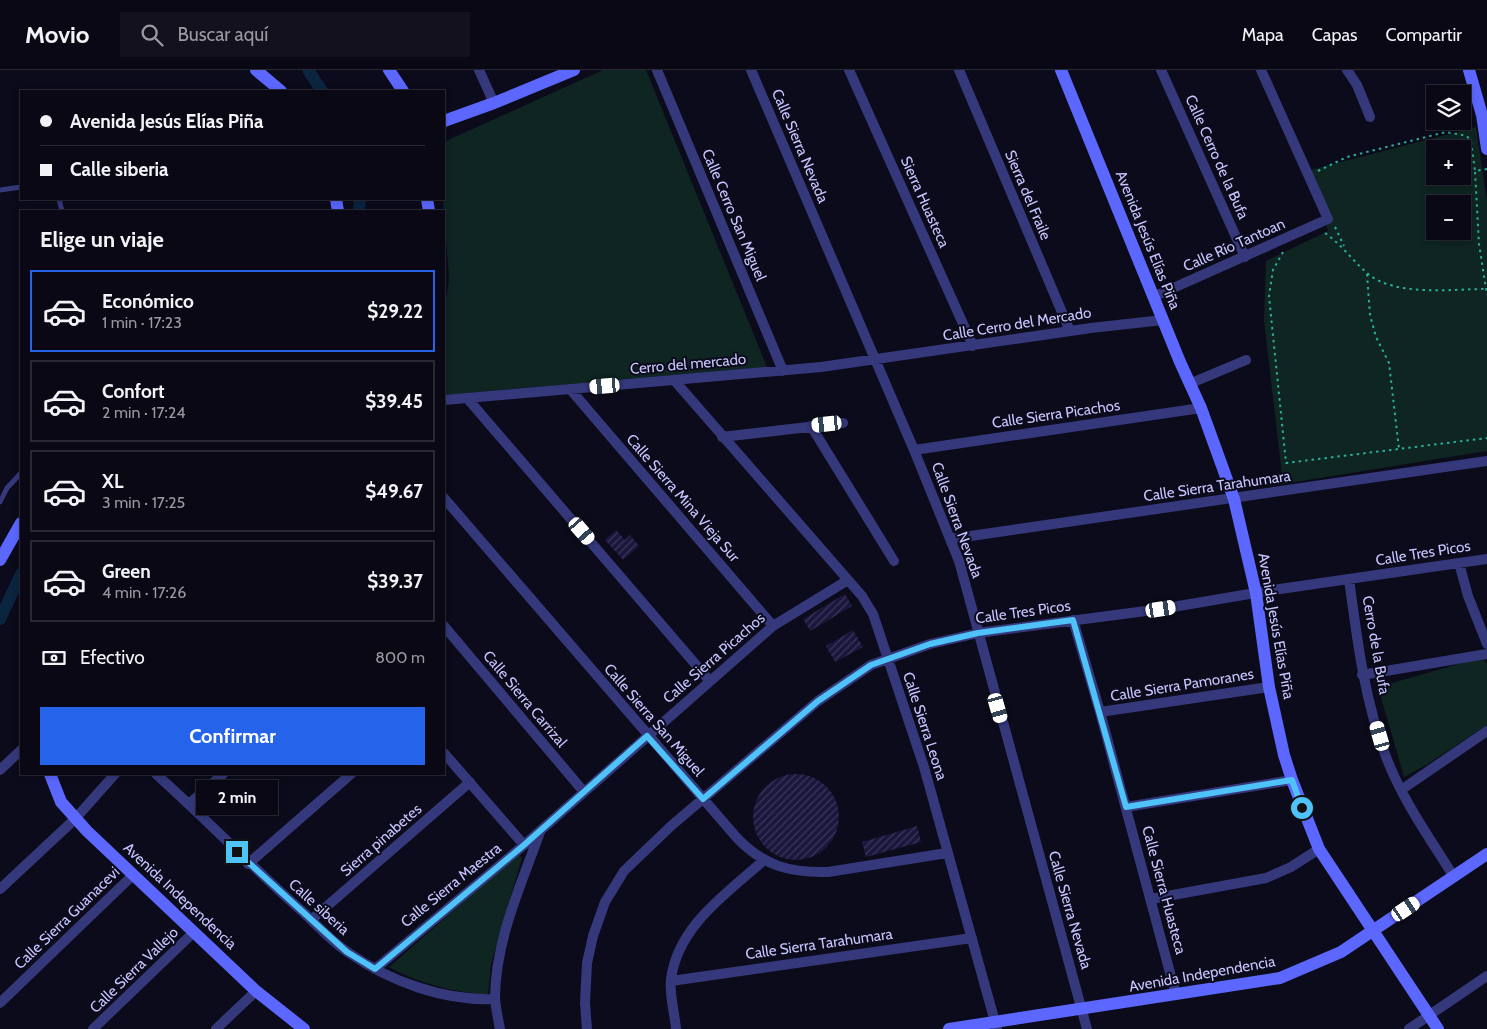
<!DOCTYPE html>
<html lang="es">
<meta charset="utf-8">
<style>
body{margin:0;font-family:Cabin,sans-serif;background:#12111d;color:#f1f3f6;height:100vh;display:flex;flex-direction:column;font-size:19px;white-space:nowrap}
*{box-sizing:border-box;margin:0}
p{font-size:16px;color:#999aa0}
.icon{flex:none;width:28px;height:28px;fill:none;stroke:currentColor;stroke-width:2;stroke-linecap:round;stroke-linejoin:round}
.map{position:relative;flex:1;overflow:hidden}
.panel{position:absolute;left:20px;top:140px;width:425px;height:565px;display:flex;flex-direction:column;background:#090814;border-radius:0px;box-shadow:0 2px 8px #0003,0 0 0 1px #292934}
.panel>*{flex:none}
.guide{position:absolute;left:20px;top:20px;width:425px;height:110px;border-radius:0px;box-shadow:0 2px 8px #0003,0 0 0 1px #292934;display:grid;align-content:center;height:110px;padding:0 20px;background:#090814}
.tools{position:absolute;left:1426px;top:15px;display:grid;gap:10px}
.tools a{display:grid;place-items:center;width:45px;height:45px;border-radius:0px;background:#090814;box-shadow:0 2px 8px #0003,0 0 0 1px #292934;font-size:25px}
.end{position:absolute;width:22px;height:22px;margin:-11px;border:6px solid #4fc3f7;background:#111;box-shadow:0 0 0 2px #111}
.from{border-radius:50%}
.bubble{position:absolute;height:35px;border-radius:0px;background:#090814;box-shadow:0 2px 8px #0003,0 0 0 1px #292934;font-size:16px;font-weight:700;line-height:35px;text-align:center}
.car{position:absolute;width:15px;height:30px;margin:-15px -8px;border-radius:6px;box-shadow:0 0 4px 1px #0007;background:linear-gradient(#fff 24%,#345 0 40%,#fff 0 76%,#345 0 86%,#fff 0)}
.guide b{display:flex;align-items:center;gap:18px;height:48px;font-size:19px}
.guide b+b{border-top:1px solid #292934}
.guide i{width:12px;height:12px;background:#f1f3f6}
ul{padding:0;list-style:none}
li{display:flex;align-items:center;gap:15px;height:82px;margin:0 10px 8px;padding:0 10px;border:2px solid #292934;border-radius:0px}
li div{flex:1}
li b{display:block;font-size:19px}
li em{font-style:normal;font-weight:700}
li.selected{border-color:#2563eb}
li>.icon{width:45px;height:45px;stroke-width:1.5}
h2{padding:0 20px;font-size:22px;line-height:60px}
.pay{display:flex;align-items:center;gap:12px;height:55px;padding:0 20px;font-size:19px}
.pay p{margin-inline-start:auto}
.action{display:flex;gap:10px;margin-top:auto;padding:10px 20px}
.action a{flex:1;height:58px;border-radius:0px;background:#2563eb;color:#fff;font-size:20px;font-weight:700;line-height:58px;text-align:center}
header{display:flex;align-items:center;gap:30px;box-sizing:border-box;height:70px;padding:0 25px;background:#090814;border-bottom:1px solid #292934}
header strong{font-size:24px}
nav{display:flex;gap:28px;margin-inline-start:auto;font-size:18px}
.search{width:350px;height:45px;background:#12111d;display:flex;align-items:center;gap:12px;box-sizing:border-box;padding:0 18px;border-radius:0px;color:#999aa0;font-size:19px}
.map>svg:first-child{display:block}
</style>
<header>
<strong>Movio</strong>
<div class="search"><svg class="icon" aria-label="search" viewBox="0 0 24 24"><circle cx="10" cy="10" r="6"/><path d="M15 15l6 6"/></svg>Buscar aquí</div>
<nav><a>Mapa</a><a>Capas</a><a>Compartir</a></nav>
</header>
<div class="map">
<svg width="1487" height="959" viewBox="0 0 1487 959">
<defs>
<pattern id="building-hatch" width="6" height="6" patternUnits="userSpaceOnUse" patternTransform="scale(1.25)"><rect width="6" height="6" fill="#1b163c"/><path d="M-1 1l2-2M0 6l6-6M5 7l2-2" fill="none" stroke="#3b3659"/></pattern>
</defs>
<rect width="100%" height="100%" fill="#0c0b1b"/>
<path fill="#0e2522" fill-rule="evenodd" d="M603,0H646L767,297L444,325V244L449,209L443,129L444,72Z
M1476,57L1487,132V381L1283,414L1264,250L1266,191L1328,161L1310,100ZM1435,79H1462V106H1435ZM1435,134H1462V161H1435Z
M1483,587L1487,594V655L1428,694L1404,707L1378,617Z
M518,784L522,788L491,894L488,925C454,922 419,914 389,897Z"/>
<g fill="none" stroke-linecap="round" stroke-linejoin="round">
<path stroke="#0b243f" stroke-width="12" d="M308,0L322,21
M359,141L360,129
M0,549L21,504"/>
</g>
<path fill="url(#building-hatch)" d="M616,460L625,470L630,465L639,476L623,490L605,470Z
M845,524L852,536L810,561L803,549Z
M853,560L863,577L835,592L826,576Z
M753 747a43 43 0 1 1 86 0a43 43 0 1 1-86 0Z
M917,756L921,772L866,787L862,772Z"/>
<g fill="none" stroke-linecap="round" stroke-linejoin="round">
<path stroke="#2aad99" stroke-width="2" stroke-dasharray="2.5 4" stroke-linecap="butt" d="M1487,99L1475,101L1479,174L1487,225
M1318,101L1347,87L1446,62L1467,66L1471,72L1475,101
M1335,157L1344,176
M1325,163C1342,175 1352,190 1367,203C1394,227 1452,219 1486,219
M1283,182L1273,200L1269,226L1286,393L1487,368
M1367,204L1370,245L1376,267L1389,293L1399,379"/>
<path stroke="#35397b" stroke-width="5" d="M0,120L21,117
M59,129L62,141
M0,432L7,418L21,403"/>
<path stroke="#35397b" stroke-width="10" d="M479,0L494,33
M657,0L783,301
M751,0L914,380L959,491L1087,959
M849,0L973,276
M959,0L1070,261
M1161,0L1245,187
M1347,0L1357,15L1370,47
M1153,227L1328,149L1261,0
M674,310L862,526L873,544L924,697L997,959
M1189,314L1246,290
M570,319L773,556
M467,328L709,610
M444,330L821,297L1091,258L1163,250
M811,356L894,491
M722,367L843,353
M914,380L1201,338
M444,428L737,768C764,796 790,803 828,802L947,783
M950,469L1487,391
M1459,493L1468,526L1487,574
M1349,509C1357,568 1364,628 1385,684C1401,728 1429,767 1454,807
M1073,550L1100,642L1176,925
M444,556L584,722
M1362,605L1487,584
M1100,642L1269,617
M444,683L524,775
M0,700L21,680
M156,704C206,749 253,798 303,842C318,856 332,872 349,883C391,912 444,931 495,929
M1401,720L1487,661
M189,734L223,704
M1126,737L1292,710
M248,794L351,704
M0,819L75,749L115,704
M1151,829L1266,808L1291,797L1319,779
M311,850L470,712
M375,899L524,775L773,556L848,510
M671,911L972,868
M0,933L133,805
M93,959L194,862
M216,959L256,921
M500,959C498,949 496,939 495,929C495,871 521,815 540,762
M587,959L585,933L587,893L593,866L605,832L624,801L671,756L818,631L871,595L930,574L978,563L1161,539L1273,520L1487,489
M676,959C675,944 669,925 671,909C678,856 726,824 763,791
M1409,959L1487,906"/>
<path stroke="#5c67ff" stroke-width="12" d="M256,0L281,21
M389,0L403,21
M1061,0L1180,292L1201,338L1234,429L1256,523L1269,617L1284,685L1292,710L1319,779L1438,959
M1469,0L1482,45L1487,79
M444,51L494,33L574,0
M336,129L338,141
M427,129L429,141
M0,490L21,453
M50,704L61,732L87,761L256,921L304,959
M949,959L1280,908L1341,882L1487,784"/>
</g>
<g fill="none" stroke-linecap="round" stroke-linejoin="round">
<path stroke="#4fc3f7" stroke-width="6" d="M237,782L347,882L375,899L524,775L647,666L703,729L818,631L871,595L930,574L978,563L1073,550L1126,737L1292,710L1302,738"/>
</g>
<g text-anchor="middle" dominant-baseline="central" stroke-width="4" stroke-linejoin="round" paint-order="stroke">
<g font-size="15" fill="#c6c5ff" stroke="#0c0b1b">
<text transform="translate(800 76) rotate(67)">Calle Sierra Nevada</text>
<text transform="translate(1217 87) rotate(66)">Calle Cerro de la Bufa</text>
<text transform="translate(1028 125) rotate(67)">Sierra del Fraile</text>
<text transform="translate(925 132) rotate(66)">Sierra Huasteca</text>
<text transform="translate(734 145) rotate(67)">Calle Cerro San Miguel</text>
<text transform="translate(1148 170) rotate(68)">Avenida Jesús Elías Piña</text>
<text transform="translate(1234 175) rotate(-24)">Calle Río Tantoan</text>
<text transform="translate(1017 254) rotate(-9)">Calle Cerro del Mercado</text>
<text transform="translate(688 294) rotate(-5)">Cerro del mercado</text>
<text transform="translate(1056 344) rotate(-8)">Calle Sierra Picachos</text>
<text transform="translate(1217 416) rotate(-8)">Calle Sierra Tarahumara</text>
<text transform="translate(683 428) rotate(49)">Calle Sierra Mina Vieja Sur</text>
<text transform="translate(957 450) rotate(70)">Calle Sierra Nevada</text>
<text transform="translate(1423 483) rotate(-9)">Calle Tres Picos</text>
<text transform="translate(1023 542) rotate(-8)">Calle Tres Picos</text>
<text transform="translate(1276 556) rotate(80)">Avenida Jesús Elías Piña</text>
<text transform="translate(1376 575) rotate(80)">Cerro de la Bufa</text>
<text transform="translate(714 588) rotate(-41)">Calle Sierra Picachos</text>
<text transform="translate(1182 615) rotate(-9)">Calle Sierra Pamoranes</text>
<text transform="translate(525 629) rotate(50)">Calle Sierra Carrizal</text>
<text transform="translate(654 650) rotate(49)">Calle Sierra San Miguel</text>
<text transform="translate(925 656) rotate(72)">Calle Sierra Leona</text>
<text transform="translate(381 770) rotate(-41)">Sierra pinabetes</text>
<text transform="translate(451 815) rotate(-39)">Calle Sierra Maestra</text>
<text transform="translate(1164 820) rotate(75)">Calle Sierra Huasteca</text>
<text transform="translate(180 826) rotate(43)">Avenida Independencia</text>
<text transform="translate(319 837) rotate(42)">Calle siberia</text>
<text transform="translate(1070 840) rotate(74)">Calle Sierra Nevada</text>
<text transform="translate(67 848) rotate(-44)">Calle Sierra Guanacevi</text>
<text transform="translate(819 874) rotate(-8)">Calle Sierra Tarahumara</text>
<text transform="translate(134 900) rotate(-44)">Calle Sierra Vallejo</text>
<text transform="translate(1202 904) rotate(-10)">Avenida Independencia</text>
</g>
</g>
</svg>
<div class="tools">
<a><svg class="icon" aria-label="layers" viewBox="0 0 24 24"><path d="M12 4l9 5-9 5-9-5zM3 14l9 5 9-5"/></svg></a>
<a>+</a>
<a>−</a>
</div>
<i class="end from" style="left:1302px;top:738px"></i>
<i class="end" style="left:237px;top:782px"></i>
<div class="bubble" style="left:196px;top:710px;width:82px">2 min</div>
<i class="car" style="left:605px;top:316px;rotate:265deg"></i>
<i class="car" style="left:827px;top:354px;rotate:264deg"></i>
<i class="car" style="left:582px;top:461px;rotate:139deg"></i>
<i class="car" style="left:1161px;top:539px;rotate:81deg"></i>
<i class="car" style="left:998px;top:638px;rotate:164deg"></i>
<i class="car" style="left:1380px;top:666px;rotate:344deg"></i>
<i class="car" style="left:1406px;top:839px;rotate:56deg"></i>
<div class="guide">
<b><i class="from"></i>Avenida Jesús Elías Piña</b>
<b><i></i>Calle siberia</b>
</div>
<section class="panel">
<h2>Elige un viaje</h2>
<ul>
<li class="selected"><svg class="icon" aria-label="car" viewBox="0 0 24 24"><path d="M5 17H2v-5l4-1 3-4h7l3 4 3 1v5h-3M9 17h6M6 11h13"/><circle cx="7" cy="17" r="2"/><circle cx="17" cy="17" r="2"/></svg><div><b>Económico</b><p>1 min · 17:23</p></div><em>$29.22</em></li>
<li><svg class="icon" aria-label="car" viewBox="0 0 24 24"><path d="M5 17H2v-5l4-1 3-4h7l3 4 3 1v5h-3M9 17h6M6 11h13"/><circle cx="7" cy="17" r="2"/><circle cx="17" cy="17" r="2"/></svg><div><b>Confort</b><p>2 min · 17:24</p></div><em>$39.45</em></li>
<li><svg class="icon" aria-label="car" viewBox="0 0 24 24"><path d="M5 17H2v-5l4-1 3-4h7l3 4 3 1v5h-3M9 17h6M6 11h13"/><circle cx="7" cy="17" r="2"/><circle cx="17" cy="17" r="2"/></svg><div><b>XL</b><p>3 min · 17:25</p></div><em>$49.67</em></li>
<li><svg class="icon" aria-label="car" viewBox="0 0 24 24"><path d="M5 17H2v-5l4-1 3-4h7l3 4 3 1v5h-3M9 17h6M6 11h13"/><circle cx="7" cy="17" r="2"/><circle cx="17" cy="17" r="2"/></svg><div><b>Green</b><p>4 min · 17:26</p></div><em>$39.37</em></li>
</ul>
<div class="pay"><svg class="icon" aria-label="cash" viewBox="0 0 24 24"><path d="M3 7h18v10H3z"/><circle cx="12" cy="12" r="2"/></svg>Efectivo<p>800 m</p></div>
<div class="action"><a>Confirmar</a></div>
</section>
</div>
